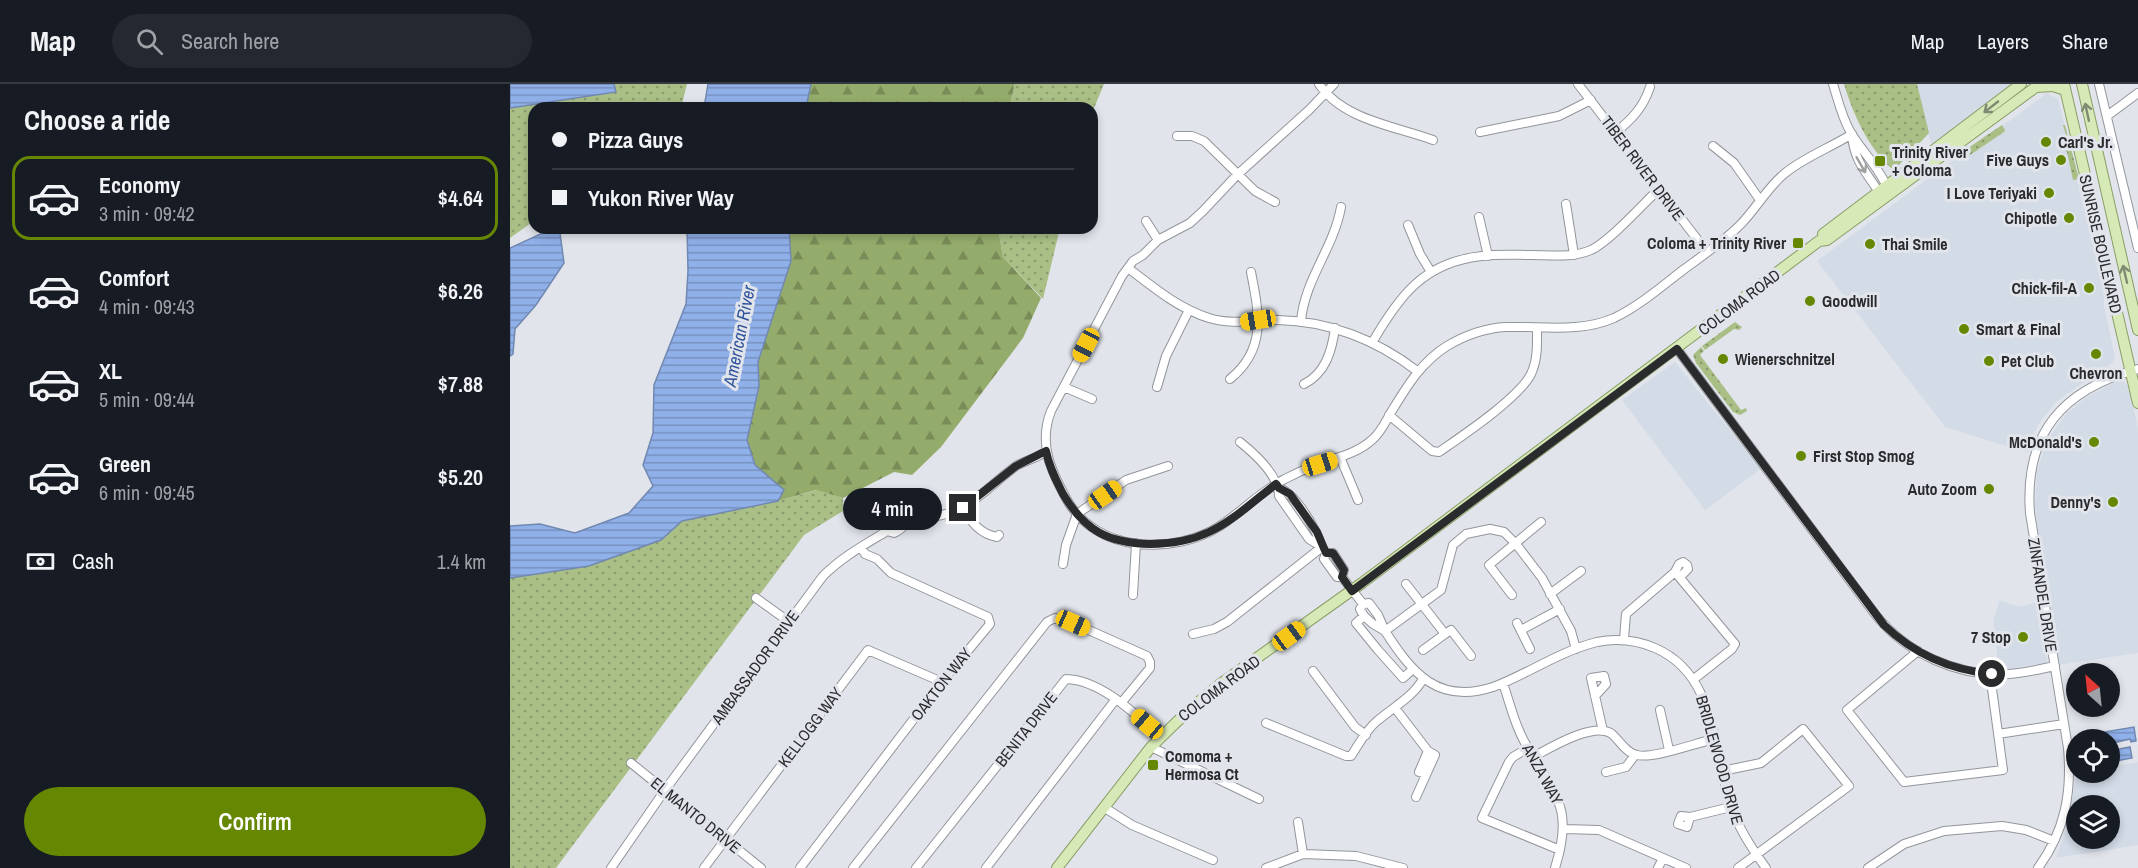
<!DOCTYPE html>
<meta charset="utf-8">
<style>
body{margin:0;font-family:"Archivo Narrow",sans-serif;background:#242831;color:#f1f3f6;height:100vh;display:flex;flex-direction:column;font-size:22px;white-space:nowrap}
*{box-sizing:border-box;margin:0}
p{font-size:20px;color:#9ea1a6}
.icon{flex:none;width:33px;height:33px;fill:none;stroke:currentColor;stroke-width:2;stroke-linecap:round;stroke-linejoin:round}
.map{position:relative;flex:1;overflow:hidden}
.side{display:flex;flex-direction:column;background:#171b24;width:510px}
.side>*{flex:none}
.hud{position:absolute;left:18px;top:18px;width:570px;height:132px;border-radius:18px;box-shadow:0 3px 9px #0003;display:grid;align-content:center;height:132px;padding:0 24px;background:#171b24}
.needle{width:39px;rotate:333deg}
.fabs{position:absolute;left:1556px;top:579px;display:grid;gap:12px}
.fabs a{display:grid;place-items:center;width:54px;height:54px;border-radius:50%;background:#171b24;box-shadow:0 3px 9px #0003;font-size:30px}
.end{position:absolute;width:27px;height:27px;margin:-14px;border:8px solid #292b2d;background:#fff;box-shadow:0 0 0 3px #fff}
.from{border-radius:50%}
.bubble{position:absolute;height:42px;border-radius:21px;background:#171b24;box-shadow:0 3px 9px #0003;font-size:20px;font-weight:600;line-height:42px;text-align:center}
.car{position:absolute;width:18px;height:36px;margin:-18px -9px;border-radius:8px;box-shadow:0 0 4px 2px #0007;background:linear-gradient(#f5c518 24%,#345 0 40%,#f5c518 0 76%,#345 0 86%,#f5c518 0)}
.hud b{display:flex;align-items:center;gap:21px;height:57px;font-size:22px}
.hud b+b{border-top:2px solid #363941}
.hud i{width:15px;height:15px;background:#f1f3f6}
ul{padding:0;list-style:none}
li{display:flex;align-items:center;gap:18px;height:84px;margin:0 12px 9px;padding:0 12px;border:3px solid transparent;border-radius:18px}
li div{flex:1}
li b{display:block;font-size:22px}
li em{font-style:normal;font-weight:600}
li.on{border-color:#668701}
li>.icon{width:54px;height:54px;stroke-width:1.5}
h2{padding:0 24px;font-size:27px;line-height:72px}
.pay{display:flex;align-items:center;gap:15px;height:66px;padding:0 24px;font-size:22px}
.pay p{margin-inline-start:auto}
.button{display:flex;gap:12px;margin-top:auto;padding:12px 24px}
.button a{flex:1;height:69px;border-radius:36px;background:#668701;color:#fff;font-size:24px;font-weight:600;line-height:69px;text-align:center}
header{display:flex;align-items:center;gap:36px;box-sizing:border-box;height:84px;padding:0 30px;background:#171b24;border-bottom:2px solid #363941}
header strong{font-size:28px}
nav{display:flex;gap:33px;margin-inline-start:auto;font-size:21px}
.search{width:420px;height:54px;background:#242831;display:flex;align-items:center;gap:15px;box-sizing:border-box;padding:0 21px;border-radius:33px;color:#9ea1a6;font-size:22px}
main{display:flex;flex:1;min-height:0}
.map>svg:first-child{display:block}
</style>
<header>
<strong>Map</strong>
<div class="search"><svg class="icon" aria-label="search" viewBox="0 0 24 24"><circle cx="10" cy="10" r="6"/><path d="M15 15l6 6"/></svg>Search here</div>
<nav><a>Map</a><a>Layers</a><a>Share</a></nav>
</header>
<main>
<section class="side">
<h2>Choose a ride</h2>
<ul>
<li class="on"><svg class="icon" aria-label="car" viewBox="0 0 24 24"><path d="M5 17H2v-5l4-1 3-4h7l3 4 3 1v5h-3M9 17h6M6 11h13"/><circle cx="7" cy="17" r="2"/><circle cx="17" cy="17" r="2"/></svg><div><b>Economy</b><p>3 min · 09:42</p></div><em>$4.64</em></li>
<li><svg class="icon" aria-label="car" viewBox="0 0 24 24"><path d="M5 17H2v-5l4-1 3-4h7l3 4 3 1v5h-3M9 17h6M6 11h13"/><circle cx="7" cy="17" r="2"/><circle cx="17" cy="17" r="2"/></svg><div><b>Comfort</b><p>4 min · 09:43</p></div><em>$6.26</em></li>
<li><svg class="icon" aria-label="car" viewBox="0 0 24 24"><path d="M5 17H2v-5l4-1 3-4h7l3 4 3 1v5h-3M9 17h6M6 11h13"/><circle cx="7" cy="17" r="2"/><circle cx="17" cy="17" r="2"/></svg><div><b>XL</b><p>5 min · 09:44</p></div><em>$7.88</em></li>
<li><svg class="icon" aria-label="car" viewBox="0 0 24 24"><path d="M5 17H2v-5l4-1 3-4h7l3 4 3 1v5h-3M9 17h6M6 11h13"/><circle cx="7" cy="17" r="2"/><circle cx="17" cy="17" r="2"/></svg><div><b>Green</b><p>6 min · 09:45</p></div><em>$5.20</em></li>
</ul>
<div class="pay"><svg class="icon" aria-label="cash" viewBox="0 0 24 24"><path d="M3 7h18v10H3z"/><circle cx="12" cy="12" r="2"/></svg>Cash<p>1.4 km</p></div>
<div class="button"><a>Confirm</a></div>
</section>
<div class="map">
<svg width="1628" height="784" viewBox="0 0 1628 784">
<defs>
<pattern id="green-dots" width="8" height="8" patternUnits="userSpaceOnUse" patternTransform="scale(1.5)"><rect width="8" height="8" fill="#aabf86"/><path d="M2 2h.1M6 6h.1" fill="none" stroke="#8a9b6e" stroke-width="1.8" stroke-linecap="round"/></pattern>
<pattern id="forest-firs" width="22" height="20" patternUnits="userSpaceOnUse" patternTransform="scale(1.5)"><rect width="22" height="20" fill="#94ac6b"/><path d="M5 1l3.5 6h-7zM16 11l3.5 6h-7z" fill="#798c58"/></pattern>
<pattern id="water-rules" width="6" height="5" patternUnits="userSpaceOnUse" patternTransform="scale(1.5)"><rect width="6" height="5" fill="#90b0ea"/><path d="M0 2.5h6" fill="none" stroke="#768fbe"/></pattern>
</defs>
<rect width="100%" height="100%" fill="#e1e5eb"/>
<path fill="#d3dbe7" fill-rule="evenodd" d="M1406,0H1506L1422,64Z
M1537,9L1548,15L1593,193L1594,222L1605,273L1602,279L1598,282L1600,286L1571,300L1546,318L1530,338L1523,350L1518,369L1435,343L1307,177L1478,50L1501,36Z
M1165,278L1251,385L1195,426L1112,316Z
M1607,297L1614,298L1619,304L1628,344V569L1548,581L1525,424L1527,387L1537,357L1555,331L1575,314Z
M1490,516L1509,523L1529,518L1537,578L1489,587L1483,536Z
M1628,678V761L1546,774L1560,732L1566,689L1599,688V683ZM1566,722H1599V754H1566Z"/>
<path fill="url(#green-dots)" d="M0,0H177L171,24H24V137L0,154Z
M505,0H594L582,29V24H499Z
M1334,0H1407L1419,49L1389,81L1381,84C1359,65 1342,28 1334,0Z
M1492,41L1495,46L1494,48L1460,71L1458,64Z
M1553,41H1555L1569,95L1563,96L1557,68L1551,63L1558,58Z
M488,144H550L533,215L493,173Z
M1225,238L1232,243L1229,246L1224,245L1195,266L1192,262Z
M1191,263L1194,267L1190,271L1231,326L1236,324L1237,327L1230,331L1223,328L1186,279L1183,271Z
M307,406L333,414V427L294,451L46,784H0V494L79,482L151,456L172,437L268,417Z"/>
<path fill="url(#forest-firs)" d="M301,0H505L499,24H296Z
M279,144H488L493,173L531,214L513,254L431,363L402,391L384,388L333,414L306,406L268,417L274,406L244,381L237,356L249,302L248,278L281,177Z"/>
<path fill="url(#water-rules)" stroke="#7188b1" stroke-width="1.5" d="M0,0H104L106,8L0,24Z
M198,0H301L296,24H194Z
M177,144H279L281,177L248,278L249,302L237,356L245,381L274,406L268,417L172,437L151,456L79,482L0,494V442L30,440L65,449L119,429L143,402L133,381L143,349L144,301L176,220L178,187Z
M39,146L50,149L54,179L26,221L5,245L3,270L0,272V164Z
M1624,643L1626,657L1621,658L1620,655L1599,660V656L1595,655L1594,648Z
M1620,663L1622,674L1600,678L1599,667Z"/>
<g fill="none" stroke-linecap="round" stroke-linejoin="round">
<defs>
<path id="minor" d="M809,0C833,36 885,42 923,56
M824,0L799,26L727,91L693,127L680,139L648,156L633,171L623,177L612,192L541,327C528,360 541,387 557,416C586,468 662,472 710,442C731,428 750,408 773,396C785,390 798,383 811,379C829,373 848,369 863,355C871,348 875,339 880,330C896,304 910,279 937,262C954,252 975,244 996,243C1032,242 1070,249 1104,234C1129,222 1151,203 1173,186C1192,172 1213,158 1230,141C1246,125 1257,104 1274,90C1294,73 1320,64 1342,50
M1068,0L1197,168
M1323,0C1328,16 1332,34 1341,49C1352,67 1370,85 1378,105
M1589,0L1628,164
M1597,32L1628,9
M970,48L1049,32L1081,16
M1105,49C1122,35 1133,24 1140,3
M1342,51C1344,76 1355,87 1369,108L1372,109
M667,52H682L694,57L745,107L765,118
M1203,62L1224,79L1250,116
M1056,120L1064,171
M969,133L978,172
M636,137L648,156
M898,141L910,170L921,188
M618,184C643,203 669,225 699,234C722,241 744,236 768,236C819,237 867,256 907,287
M791,238C794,196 824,164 831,123
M862,259C889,212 914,178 972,172C988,170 1005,171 1022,171C1041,171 1062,174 1081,166C1100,157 1132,121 1149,105
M1167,265L1365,530C1397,570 1448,593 1499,590C1515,589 1530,585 1545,582
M720,295C757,265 749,229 741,188
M794,300C816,289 822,266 825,244
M554,303L582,315
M647,303L656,272L679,226
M879,331L922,367L929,368C952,352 1009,314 1021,290C1028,275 1027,260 1027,244
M730,358C745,370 769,392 769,412L799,455L812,463C806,445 787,411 769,404
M830,373L848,416
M453,424C461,438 470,450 487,453L489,451
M422,433C460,428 477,403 506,382C516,376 528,374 536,367
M816,469H823L834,486L832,493
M553,480L556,461L567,430L616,396L658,382
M1165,488L1169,480L1173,478L1177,481L1178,485L1170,493
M896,500L935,550L941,546L961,572
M1040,510L1071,487
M623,511L626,459
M1002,511L979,481L1031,438
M246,514L278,537
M854,532L846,539L868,566L893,594L902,586
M1007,539L1020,565
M1011,546L1050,525
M683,550L704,545L717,538L812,463L816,469L814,475L827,493H832L853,520L859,519L868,531L875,547L863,540L854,532L850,525L853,520
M1114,555L1116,530L1165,488L1225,560L1222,565L1184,595
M1066,565L1061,547L1032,494L1006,460L994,448L980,445L956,450L943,461L931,506L875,547C902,589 928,621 983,603C1018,590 1050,567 1087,558C1108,554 1126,556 1145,564C1208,591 1203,669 1222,725C1230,747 1242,765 1256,784
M913,566L935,550
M1408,567L1337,626L1394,698L1493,686L1480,590
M803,587L845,643L856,651
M993,599C1000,620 1006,645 1018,664C1046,713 1064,724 1045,784
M1085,612L1096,600L1094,592L1081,594L1093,647
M885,624L918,667L925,671L906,713
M1150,626L1159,666
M756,639L836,672H841C849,660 856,646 867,637C882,624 903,613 913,595
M1488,650L1554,640
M641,663L749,715
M1018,664L1003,673L999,678L972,734L1050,766
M1023,673C1040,664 1084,637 1102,650C1110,657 1116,669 1127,671C1143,675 1186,659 1204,655
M121,679L251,784
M1212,687L1251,679L1293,645L1339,702L1228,784
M1096,688L1116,683L1125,671
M916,690L909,688L918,667
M595,724L622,741L703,776
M1180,733L1177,743L1168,740L1171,732L1180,733L1221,723
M788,738L793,770
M1054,745L1089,746L1176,784
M101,784L155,706L313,492C332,473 354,461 377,447L384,449C403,440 399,426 394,409
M194,784L358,566L432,598
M290,784L432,598L480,540L478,533L381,489L367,475L355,470L351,463
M343,784L537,538L545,534L563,539L637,572L640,578V584L612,618
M406,784L556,595C591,596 625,630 650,652
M476,784L606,615
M756,784L793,770L846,772L893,784
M1148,784L1153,774
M1358,784L1394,760L1434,747L1492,742L1516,746L1544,757
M1528,784C1555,747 1562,709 1558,664L1520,429C1514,349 1553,305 1628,285"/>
<path id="major" d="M1554,0L1628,319
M1572,0L1628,246
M1526,3L1543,2L1555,6
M1313,150L1511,0
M547,784L641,663L680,625L709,601L852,499L1309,157L1317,156L1530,0"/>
</defs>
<use href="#minor" stroke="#92959b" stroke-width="10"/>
<use href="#major" stroke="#899d66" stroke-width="12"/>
<use href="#minor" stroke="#fff" stroke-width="8"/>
<use href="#major" stroke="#d7e9b6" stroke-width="10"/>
</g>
<defs><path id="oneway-shaft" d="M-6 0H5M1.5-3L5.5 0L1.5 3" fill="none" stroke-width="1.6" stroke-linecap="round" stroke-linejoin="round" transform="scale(1.5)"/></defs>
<g stroke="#808a72">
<use href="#oneway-shaft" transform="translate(1481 23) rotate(142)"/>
<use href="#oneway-shaft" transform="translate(1577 28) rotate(-102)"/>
<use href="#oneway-shaft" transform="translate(1615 190) rotate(-103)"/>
</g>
<use stroke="#9fa0a0" href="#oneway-shaft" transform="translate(1351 81) rotate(60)"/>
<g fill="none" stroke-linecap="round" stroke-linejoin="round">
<path stroke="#292b2d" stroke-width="8" d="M453,424L506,382L536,367C539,383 546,396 553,410C575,447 598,459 640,460C660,460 680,457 699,448C723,437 745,416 766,400L769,404L780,410L807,448L816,469H823L834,486L832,493L842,507L1167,265L1374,541C1405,571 1440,586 1482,590"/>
</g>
<g fill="#668701" stroke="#e1e5eb" stroke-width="2">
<circle cx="1536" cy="58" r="6"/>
<circle cx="1551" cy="76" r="6"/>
<rect x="1364" y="71" width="12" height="12" rx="3"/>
<circle cx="1539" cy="109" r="6"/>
<circle cx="1559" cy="134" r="6"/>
<rect x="1282" y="153" width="12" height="12" rx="3"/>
<circle cx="1360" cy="160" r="6"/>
<circle cx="1579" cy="204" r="6"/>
<circle cx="1300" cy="217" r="6"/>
<circle cx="1454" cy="245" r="6"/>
<circle cx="1586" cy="270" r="6"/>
<circle cx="1213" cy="275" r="6"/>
<circle cx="1479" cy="277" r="6"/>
<circle cx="1584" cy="358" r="6"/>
<circle cx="1291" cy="372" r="6"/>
<circle cx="1479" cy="405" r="6"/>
<circle cx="1603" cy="418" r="6"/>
<circle cx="1513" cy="553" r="6"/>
<rect x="637" y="675" width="12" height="12" rx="3"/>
</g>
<g text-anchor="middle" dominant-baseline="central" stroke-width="6" stroke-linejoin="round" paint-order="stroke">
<g font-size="16" font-weight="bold" fill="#292b2d" stroke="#e1e5eb" text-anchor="start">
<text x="1548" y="58">Carl's Jr.</text>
<text x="1382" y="68">Trinity River<tspan x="1382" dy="18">+ Coloma</tspan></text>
<text x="1539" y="76" text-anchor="end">Five Guys</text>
<text x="1527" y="109" text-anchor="end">I Love Teriyaki</text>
<text x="1547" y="134" text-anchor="end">Chipotle</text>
<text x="1276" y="159" text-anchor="end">Coloma + Trinity River</text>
<text x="1372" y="160">Thai Smile</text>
<text x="1567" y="204" text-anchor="end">Chick-fil-A</text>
<text x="1312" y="217">Goodwill</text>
<text x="1466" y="245">Smart &amp; Final</text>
<text x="1225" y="275">Wienerschnitzel</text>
<text x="1491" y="277">Pet Club</text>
<text x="1586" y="289" text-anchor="middle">Chevron</text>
<text x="1572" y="358" text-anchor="end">McDonald's</text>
<text x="1303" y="372">First Stop Smog</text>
<text x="1467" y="405" text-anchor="end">Auto Zoom</text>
<text x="1591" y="418" text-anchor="end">Denny's</text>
<text x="1501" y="553" text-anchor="end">7 Stop</text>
<text x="655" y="672">Comoma +<tspan x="655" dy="18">Hermosa Ct</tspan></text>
</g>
<g font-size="16" fill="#292b2d" stroke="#e1e5eb">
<text transform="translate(1133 84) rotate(53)">TIBER RIVER DRIVE</text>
<text transform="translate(1591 160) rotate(77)">SUNRISE BOULEVARD</text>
<text transform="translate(1229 218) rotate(-37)">COLOMA ROAD</text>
<text transform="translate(1533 511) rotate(81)">ZINFANDEL DRIVE</text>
<text transform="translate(245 583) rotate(-54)">AMBASSADOR DRIVE</text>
<text transform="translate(431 600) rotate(-52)">OAKTON WAY</text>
<text transform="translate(709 604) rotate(-37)">COLOMA ROAD</text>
<text transform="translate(300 643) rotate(-53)">KELLOGG WAY</text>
<text transform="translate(516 645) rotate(-52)">BENITA DRIVE</text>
<text transform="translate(1210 676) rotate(74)">BRIDLEWOOD DRIVE</text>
<text transform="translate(1033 690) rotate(61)">ANZA WAY</text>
<text transform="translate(186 731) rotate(39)">EL MANTO DRIVE</text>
</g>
<g font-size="18" font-style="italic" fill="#31549b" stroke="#e1e5eb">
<text transform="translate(229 252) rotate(-79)">American River</text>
</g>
</g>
</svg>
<div class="fabs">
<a><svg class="needle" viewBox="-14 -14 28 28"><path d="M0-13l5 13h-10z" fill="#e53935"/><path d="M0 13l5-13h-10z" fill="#9ea1a6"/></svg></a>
<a><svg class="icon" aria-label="locate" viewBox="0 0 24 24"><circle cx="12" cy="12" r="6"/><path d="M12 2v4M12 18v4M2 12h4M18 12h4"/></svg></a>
<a><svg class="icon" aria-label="layers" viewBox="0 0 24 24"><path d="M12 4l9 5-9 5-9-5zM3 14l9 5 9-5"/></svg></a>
</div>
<i class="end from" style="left:1482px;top:590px"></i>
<i class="end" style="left:453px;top:424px"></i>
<div class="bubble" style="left:333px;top:404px;width:99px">4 min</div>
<i class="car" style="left:748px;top:236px;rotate:261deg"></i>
<i class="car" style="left:576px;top:261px;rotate:208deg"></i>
<i class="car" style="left:810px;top:380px;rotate:73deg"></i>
<i class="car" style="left:595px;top:411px;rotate:55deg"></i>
<i class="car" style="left:563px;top:539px;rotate:114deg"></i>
<i class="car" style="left:779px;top:552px;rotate:54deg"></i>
<i class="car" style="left:637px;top:640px;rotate:310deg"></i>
<div class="hud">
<b><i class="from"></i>Pizza Guys</b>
<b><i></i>Yukon River Way</b>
</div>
</div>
</main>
